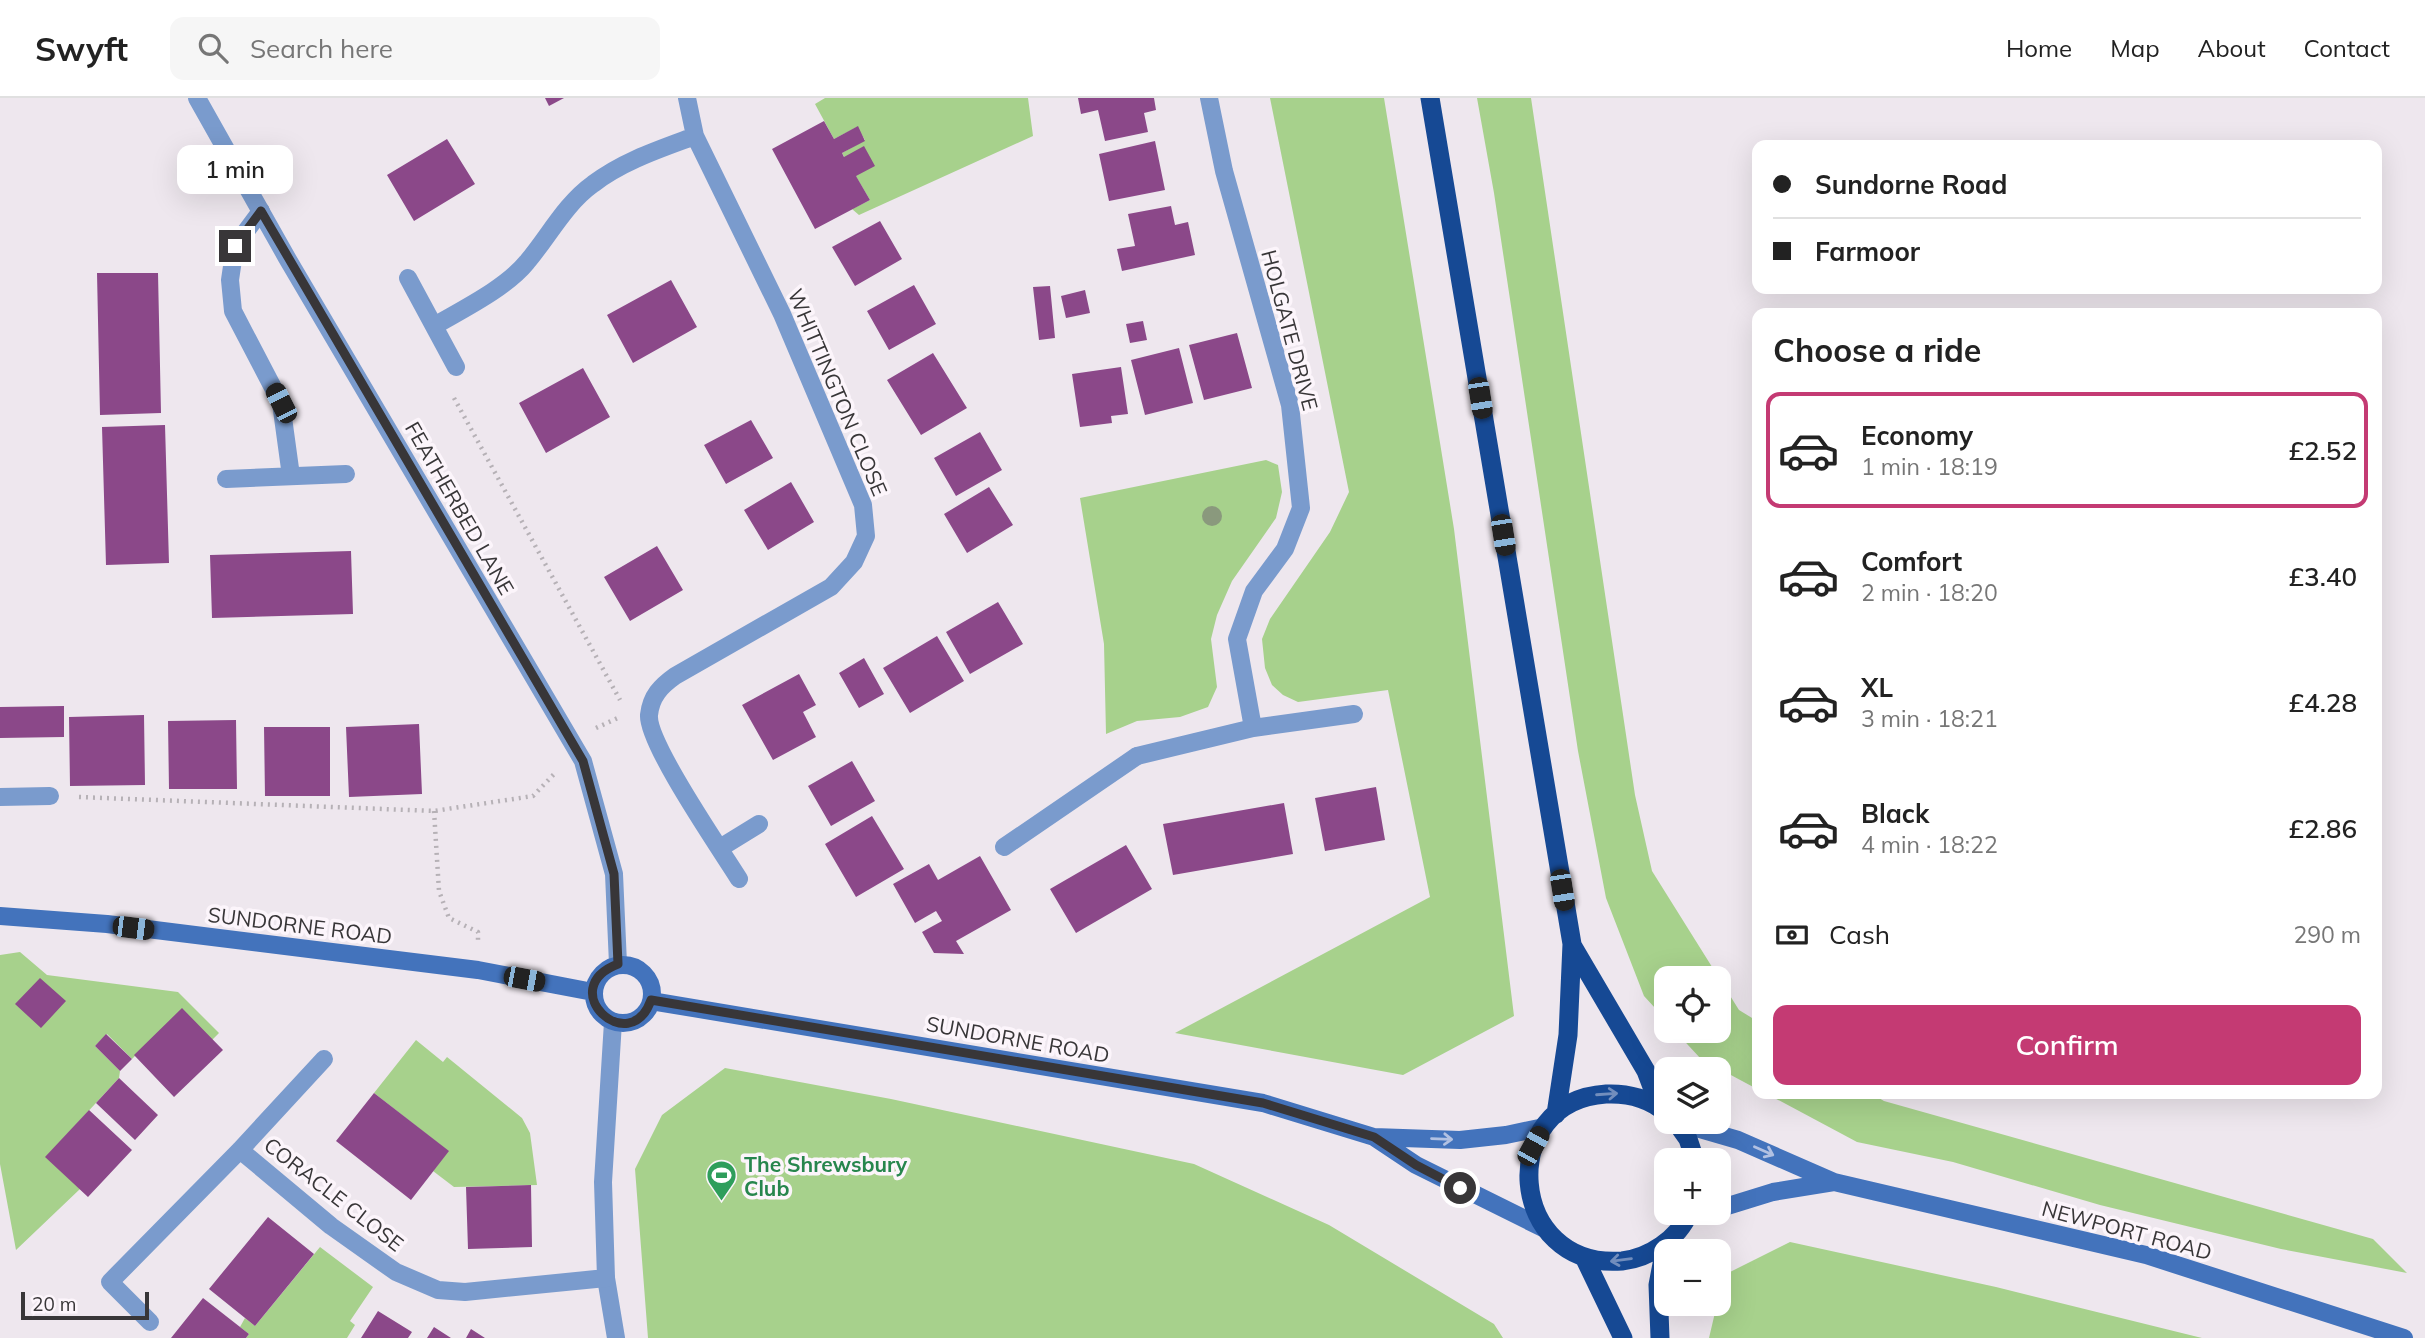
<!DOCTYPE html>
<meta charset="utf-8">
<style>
body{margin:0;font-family:Mulish,sans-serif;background:#f6f6f6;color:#222;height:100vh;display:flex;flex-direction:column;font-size:26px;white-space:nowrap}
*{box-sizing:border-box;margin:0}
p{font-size:23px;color:#767676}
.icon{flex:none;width:38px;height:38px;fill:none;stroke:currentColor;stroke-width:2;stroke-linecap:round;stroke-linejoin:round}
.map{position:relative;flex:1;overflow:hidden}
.side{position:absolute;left:1752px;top:210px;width:630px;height:791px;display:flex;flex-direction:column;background:#fff;border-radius:14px;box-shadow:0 7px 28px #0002}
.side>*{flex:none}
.banner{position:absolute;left:1752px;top:42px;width:630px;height:154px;border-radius:14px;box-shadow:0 7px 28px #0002;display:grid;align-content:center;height:154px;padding:0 21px;background:#fff}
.fabs{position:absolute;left:1654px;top:868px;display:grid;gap:14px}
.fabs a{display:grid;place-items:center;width:77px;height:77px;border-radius:14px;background:#fff;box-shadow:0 7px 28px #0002;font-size:35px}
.scale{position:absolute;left:21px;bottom:18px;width:128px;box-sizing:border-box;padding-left:7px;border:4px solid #383638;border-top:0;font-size:19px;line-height:24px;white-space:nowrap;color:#383638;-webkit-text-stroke:5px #fcf5fb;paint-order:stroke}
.end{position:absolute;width:32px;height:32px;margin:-16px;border:9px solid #383638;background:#fff;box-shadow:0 0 0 4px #fff}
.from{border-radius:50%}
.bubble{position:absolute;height:49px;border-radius:14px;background:#fff;box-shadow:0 7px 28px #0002;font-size:23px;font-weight:600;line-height:49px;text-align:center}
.car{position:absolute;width:21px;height:42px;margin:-21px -10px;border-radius:9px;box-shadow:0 0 5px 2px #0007;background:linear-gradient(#222 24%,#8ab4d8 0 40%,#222 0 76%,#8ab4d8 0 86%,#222 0)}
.banner b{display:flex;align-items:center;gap:24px;height:66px;font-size:26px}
.banner b+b{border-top:2px solid #e0e0e0}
.banner i{width:18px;height:18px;background:#222}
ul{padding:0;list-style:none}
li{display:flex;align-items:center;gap:21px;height:116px;margin:0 14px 10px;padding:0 7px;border:4px solid transparent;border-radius:14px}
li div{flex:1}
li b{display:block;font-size:26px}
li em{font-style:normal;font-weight:600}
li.on{border-color:#c43a73}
li>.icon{width:63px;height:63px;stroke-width:1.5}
h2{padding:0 21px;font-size:32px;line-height:84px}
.pay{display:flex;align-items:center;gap:18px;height:77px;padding:0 21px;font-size:26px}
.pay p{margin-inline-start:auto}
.action{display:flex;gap:14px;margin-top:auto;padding:14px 21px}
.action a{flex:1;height:80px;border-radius:14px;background:#c43a73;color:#fff;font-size:28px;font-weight:600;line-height:80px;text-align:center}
header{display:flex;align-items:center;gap:42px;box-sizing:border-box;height:98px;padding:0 35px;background:#fff;border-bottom:2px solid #e0e0e0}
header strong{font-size:33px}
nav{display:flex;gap:38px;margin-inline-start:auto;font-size:24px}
.search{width:490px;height:63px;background:#f6f6f6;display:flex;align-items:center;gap:18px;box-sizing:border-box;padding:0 24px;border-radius:14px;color:#767676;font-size:26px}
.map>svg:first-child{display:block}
</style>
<header>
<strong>Swyft</strong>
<div class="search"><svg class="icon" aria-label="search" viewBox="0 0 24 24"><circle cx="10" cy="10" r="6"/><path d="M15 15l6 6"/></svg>Search here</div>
<nav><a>Home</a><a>Map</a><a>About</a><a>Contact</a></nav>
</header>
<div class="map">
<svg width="2425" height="1240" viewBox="0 0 2425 1240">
<rect width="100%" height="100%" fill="#eee7ee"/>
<path fill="#a7d18c" d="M825,0H1028L1033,38L859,117L852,111L870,102L842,55L865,42L857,29L834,41L815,6Z
M1270,0H1384L1454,431L1514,918L1403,977L1175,935L1430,799L1388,592L1298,604L1283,597L1272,587L1265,570L1262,541L1270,521L1330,434L1349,394Z
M1477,0H1531L1635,697L1652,773L1739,912L1757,923V991L1701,961L1675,933H1718V880H1666V922L1644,898L1606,800L1578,653L1494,95Z
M1266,362L1278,367L1282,394L1276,420L1232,483L1217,517L1211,541L1217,589L1208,609L1180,619L1137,623L1106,636L1104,546L1080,400Z
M20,854L47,877L178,894L219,935L212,942L182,911L132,961L107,936L95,948L120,973L119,980L46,1059L80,1091L16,1152L0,1066V857Z
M416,942L443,964L447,959L522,1020L530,1035L537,1087L454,1089L433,1073L448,1053L374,995Z
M725,970L891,1001L1194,1066L1329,1127L1494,1226L1503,1240H648L635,1071L662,1017Z
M1767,996H1872L1884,1003L2373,1141L2407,1175L2281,1151L2100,1107L1953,1064L1857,1044Z
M1790,1144L1996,1189L2202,1240H1709L1717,1206H1718L1722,1178Z
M320,1149L373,1189L350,1223L355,1227L347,1240H246L249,1236L240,1229L245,1220L255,1228Z"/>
<path fill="#8b4889" d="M545,0H564L549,8Z
M1078,0H1154L1156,12L1144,15L1148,34L1105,43L1098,12L1081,16Z
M824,23L834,41L858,28L865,43L842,55L844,59L864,48L875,68L856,78L870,102L815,131L772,51Z
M447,41L475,86L414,123L387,77Z
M1155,43L1165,92L1109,103L1099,56Z
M1171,108L1175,127L1188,124L1195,157L1122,173L1117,151L1135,148L1128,116Z
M880,123L902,161L855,188L832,149Z
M97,175H158L161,315L100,317Z
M671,182L697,229L633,265L607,217Z
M914,187L936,226L889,252L867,213Z
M1050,188L1055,240L1039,242L1033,189Z
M1085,192L1090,215L1066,220L1061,198Z
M1143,223L1147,242L1130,245L1126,226Z
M1237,235L1252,290L1204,302L1189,247Z
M1179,250L1193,305L1145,317L1131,262Z
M933,255L967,310L921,337L887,282Z
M1121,269L1128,316L1111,318L1112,325L1080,329L1072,276Z
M583,270L610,319L546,355L519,305Z
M751,322L773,360L726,386L704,347Z
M165,327L169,465L106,467L102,329Z
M980,334L1002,372L956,398L934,360Z
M791,384L814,424L768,452L744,412Z
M989,389L1013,427L967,455L944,416Z
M657,448L683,492L630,523L604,479Z
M351,453L353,516L212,520L210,457Z
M998,504L1023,546L970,576L946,534Z
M937,538L964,583L910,615L883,570Z
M864,560L884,596L859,610L839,575Z
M799,576L816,607L803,614L816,639L773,662L742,607Z
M64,608V639L0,640V609Z
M144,617L145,687L70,688L69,619Z
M236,622L237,691H169L168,623Z
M419,626L422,696L349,699L346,629Z
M264,629H330V698H265Z
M852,663L875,703L831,728L808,688Z
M1376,689L1385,742L1325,753L1315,700Z
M1284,705L1293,756L1173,777L1163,726Z
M872,718L904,771L856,799L825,746Z
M1126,747L1152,791L1076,835L1050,791Z
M980,758L1011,812L956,843L964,856L934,855L922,834L942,823L936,813L915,825L893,786L929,766L938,782Z
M40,880L66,903L41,930L15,906Z
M182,910L223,952L174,999L134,957Z
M106,936L132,961L120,973L95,948Z
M119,980L158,1017L135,1042L96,1005Z
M374,995L449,1053L411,1102L336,1043Z
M89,1012L132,1052L88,1099L45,1059Z
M531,1087L532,1149L468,1151L466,1089Z
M268,1119L314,1156L255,1228L209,1191Z
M203,1200L249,1236L246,1240H171Z
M378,1213L412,1234L408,1240H361Z
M434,1229L451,1240H427Z
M471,1231L485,1240H466Z"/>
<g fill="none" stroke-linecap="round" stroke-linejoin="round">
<path stroke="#b6b1b6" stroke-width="4.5" stroke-dasharray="2 5" stroke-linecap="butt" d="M454,300L620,602
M596,630L620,619
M79,699L434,713L533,698L556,674
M434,713L439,793L449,820L478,834V842"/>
<path stroke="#7a9bcd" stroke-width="18" d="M0,699L50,698
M1004,749L1137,658
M606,1180L616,1240"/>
<path stroke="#7a9bcd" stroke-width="18" d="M687,0L695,38L782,216L863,407L866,438L854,464L831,489L675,578C661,588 651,598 649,617C647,645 721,752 739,781
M1209,0L1224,73L1290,307L1301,410L1285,451L1254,493L1237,541L1253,630
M261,113L235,148L230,182L233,213L281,305L291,378
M408,180L456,269
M434,228C463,211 506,190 527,164C549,138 565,106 593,86C623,63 660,51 695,38
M226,381L346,376
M1137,658L1253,630L1354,616
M720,750L759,726
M240,1052L331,1128L396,1174L438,1192L465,1194L606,1180L603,1084L613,924
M150,1224L110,1184L240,1052L324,961"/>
<path stroke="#7a9bcd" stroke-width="18" d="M197,0L287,160L583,663L614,776L618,866"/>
<path stroke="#4373bc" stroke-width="18" d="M0,818L107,826L478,872L593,894
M594 896a29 29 0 1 1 58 0a29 29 0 1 1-58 0Z
M651,903L1263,1005L1374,1039L1460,1042L1506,1037L1544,1029
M1676,1024L1738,1042L1834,1084L2146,1157L2404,1240
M1374,1039L1416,1067L1545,1131
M1718,1111L1773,1094L1834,1084
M1687,1119L1705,1115"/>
<path stroke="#164994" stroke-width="19" d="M1430,0L1572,846L1568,937L1556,1016
M1572,847L1646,973L1660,1010
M1666,1015C1650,1001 1628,995 1606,996C1495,1003 1507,1172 1622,1163C1649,1160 1678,1141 1689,1115
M1676,1024L1688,1041L1695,1062
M1584,1159L1623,1240
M1660,1240L1658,1187L1666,1145"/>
</g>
<circle fill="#8a997d" cx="1212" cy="418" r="10"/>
<defs><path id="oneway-shaft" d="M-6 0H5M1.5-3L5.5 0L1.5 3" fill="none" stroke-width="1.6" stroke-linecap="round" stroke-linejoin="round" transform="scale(1.75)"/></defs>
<g stroke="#728ebd">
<use href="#oneway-shaft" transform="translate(1607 996) rotate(-4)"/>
<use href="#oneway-shaft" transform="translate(1621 1162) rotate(173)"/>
</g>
<g stroke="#b2c1e2">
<use href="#oneway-shaft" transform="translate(1442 1041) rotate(2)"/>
<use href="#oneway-shaft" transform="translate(1764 1053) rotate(24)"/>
</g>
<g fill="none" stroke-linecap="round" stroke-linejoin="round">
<path stroke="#383638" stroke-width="9" d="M235,148L261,113L583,663L614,776L618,866C553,891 630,962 651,902L1263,1005L1374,1039L1416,1067L1460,1090"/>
</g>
<defs>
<symbol id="stadium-pin" viewBox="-11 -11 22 30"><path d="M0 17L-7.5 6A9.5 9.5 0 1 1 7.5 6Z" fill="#2e9e5b" stroke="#fcf5fb"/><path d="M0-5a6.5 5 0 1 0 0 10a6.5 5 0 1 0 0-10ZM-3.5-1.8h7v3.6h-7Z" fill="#fff"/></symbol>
</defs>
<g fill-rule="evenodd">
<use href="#stadium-pin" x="704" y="1060" width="35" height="47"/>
</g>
<g text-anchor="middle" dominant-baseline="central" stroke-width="7" stroke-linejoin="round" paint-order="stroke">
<g font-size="21" fill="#383638" stroke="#fcf5fb">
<text transform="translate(1290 232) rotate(75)">HOLGATE DRIVE</text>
<text transform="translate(838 294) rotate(67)">WHITTINGTON CLOSE</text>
<text transform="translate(460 410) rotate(60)">FEATHERBED LANE</text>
<text transform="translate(300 827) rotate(7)">SUNDORNE ROAD</text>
<text transform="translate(1018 941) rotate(10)">SUNDORNE ROAD</text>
<text transform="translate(334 1096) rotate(38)">CORACLE CLOSE</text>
<text transform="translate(2127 1132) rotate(15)">NEWPORT ROAD</text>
</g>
<g font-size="21" font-weight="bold" fill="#27864d" stroke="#fcf5fb" text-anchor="start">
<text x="744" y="1066">The Shrewsbury<tspan x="744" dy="24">Club</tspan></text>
</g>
</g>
</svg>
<div class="fabs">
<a><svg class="icon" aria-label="locate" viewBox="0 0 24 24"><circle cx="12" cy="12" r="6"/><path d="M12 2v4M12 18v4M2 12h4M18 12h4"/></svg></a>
<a><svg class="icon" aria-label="layers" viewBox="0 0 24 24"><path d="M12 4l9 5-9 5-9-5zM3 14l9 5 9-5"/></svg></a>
<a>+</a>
<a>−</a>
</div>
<div class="scale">20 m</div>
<i class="end from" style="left:1460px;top:1090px"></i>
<i class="end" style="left:235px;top:148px"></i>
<div class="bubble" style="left:177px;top:47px;width:116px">1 min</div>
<i class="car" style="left:1480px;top:300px;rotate:171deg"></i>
<i class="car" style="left:281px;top:305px;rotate:333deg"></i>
<i class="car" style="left:1503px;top:437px;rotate:171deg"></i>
<i class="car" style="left:1562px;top:792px;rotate:171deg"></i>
<i class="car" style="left:133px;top:830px;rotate:97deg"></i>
<i class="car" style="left:524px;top:881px;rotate:101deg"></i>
<i class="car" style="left:1533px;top:1048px;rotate:29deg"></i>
<div class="banner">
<b><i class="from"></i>Sundorne Road</b>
<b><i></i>Farmoor</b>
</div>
<section class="side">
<h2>Choose a ride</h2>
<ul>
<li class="on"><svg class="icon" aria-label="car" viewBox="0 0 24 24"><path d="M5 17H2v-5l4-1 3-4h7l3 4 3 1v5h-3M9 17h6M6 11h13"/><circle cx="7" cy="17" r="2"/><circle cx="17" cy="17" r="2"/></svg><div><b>Economy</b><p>1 min · 18:19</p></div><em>£2.52</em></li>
<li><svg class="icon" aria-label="car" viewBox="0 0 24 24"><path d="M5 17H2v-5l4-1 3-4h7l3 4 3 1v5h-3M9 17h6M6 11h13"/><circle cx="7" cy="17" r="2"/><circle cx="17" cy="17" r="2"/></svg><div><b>Comfort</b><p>2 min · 18:20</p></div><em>£3.40</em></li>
<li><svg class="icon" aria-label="car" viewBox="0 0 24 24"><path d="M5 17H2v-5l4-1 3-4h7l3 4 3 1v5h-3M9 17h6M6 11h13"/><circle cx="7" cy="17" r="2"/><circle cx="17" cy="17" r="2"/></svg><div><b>XL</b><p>3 min · 18:21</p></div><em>£4.28</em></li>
<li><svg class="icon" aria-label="car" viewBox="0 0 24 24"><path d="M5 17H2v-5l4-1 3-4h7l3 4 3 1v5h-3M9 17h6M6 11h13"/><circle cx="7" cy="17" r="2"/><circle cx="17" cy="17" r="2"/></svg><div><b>Black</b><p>4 min · 18:22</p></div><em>£2.86</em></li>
</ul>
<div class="pay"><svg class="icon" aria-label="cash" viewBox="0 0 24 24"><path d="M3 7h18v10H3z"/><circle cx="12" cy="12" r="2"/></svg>Cash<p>290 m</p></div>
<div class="action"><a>Confirm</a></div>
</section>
</div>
